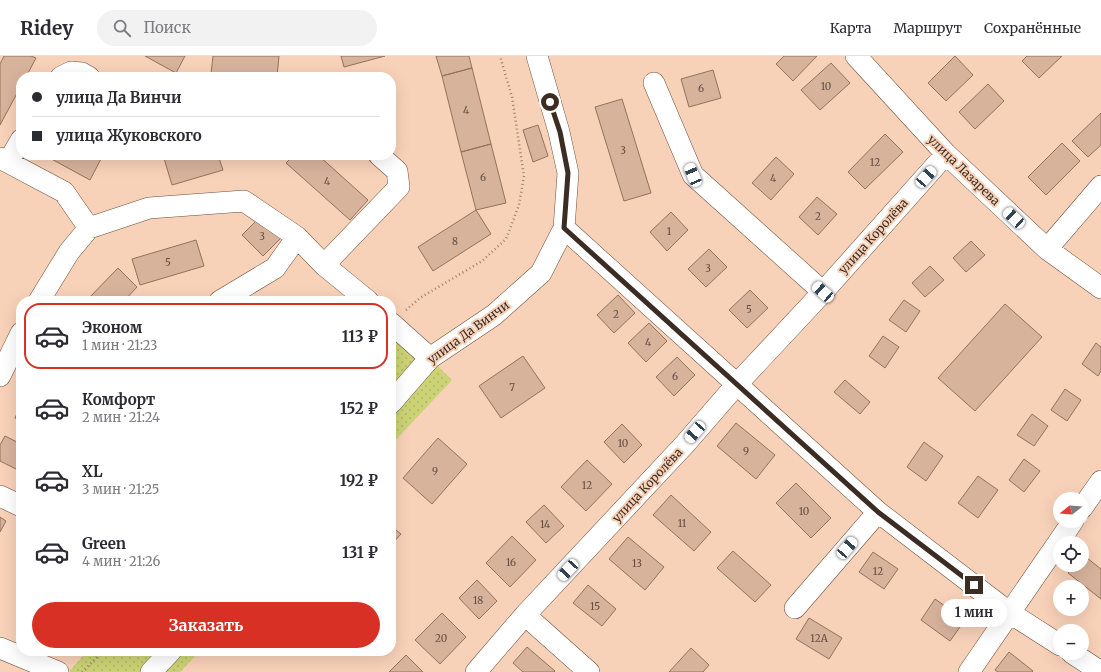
<!DOCTYPE html>
<html lang="ru">
<meta charset="utf-8">
<style>
body{margin:0;font-family:Merriweather,serif;background:#f2f2f3;color:#2b2b33;height:100vh;display:flex;flex-direction:column;font-size:15px;white-space:nowrap}
*{box-sizing:border-box;margin:0}
p{font-size:13px;color:#7c7c81}
.icon{flex:none;width:22px;height:22px;fill:none;stroke:currentColor;stroke-width:2;stroke-linecap:round;stroke-linejoin:round}
.map{position:relative;flex:1;overflow:hidden}
.side{position:absolute;left:16px;top:240px;width:380px;height:360px;display:flex;flex-direction:column;background:#fff;border-radius:16px;box-shadow:0 4px 16px #0002}
.side>*{flex:none}
.top-card{position:absolute;left:16px;top:16px;width:380px;height:88px;border-radius:16px;box-shadow:0 4px 16px #0002;display:grid;align-content:center;height:88px;padding:0 16px;background:#fff}
.needle{width:26px;rotate:253deg}
.fabs{position:absolute;left:1053px;top:436px;display:grid;gap:8px}
.fabs a{display:grid;place-items:center;width:36px;height:36px;border-radius:50%;background:#fff;box-shadow:0 4px 16px #0002;font-size:20px}
.end{position:absolute;width:18px;height:18px;margin:-9px;border:5px solid #3c2d24;background:#fff;box-shadow:0 0 0 2px #fff}
.from{border-radius:50%}
.bubble{position:absolute;height:28px;border-radius:14px;background:#fff;box-shadow:0 4px 16px #0002;font-size:13px;font-weight:700;line-height:28px;text-align:center}
.car{position:absolute;width:12px;height:24px;margin:-12px -6px;border-radius:5px;box-shadow:0 0 3px 1px #0007;background:linear-gradient(#fff 24%,#345 0 40%,#fff 0 76%,#345 0 86%,#fff 0)}
.top-card b{display:flex;align-items:center;gap:14px;height:38px;font-size:15px}
.top-card b+b{border-top:1px solid #e1e1e2}
.top-card i{width:10px;height:10px;background:#2b2b33}
ul{padding:7px 0 0;list-style:none}
li{display:flex;align-items:center;gap:12px;height:66px;margin:0 8px 6px;padding:0 8px;border:2px solid transparent;border-radius:16px}
li div{flex:1}
li b{display:block;font-size:15px}
li em{font-style:normal;font-weight:700}
li.active{border-color:#d93025}
li>.icon{width:36px;height:36px;stroke-width:1.5}
.primary-button{display:flex;gap:8px;margin-top:auto;padding:8px 16px}
.primary-button a{flex:1;height:46px;border-radius:24px;background:#d93025;color:#fff;font-size:16px;font-weight:700;line-height:46px;text-align:center}
header{display:flex;align-items:center;gap:24px;box-sizing:border-box;height:56px;padding:0 20px;background:#fff;border-bottom:1px solid #e1e1e2}
header strong{font-size:19px}
nav{display:flex;gap:22px;margin-inline-start:auto;font-size:14px}
.search{width:280px;height:36px;background:#f2f2f3;display:flex;align-items:center;gap:10px;box-sizing:border-box;padding:0 14px;border-radius:22px;color:#7c7c81;font-size:15px}
.map>svg:first-child{display:block}
</style>
<header>
<strong>Ridey</strong>
<div class="search"><svg class="icon" aria-label="search" viewBox="0 0 24 24"><circle cx="10" cy="10" r="6"/><path d="M15 15l6 6"/></svg>Поиск</div>
<nav><a>Карта</a><a>Маршрут</a><a>Сохранённые</a></nav>
</header>
<div class="map">
<svg width="1101" height="616" viewBox="0 0 1101 616">
<defs>
<pattern id="green-dots" width="8" height="8" patternUnits="userSpaceOnUse"><rect width="8" height="8" fill="#cbd375"/><path d="M2 2h.1M6 6h.1" fill="none" stroke="#afb565" stroke-width="1.8" stroke-linecap="round"/></pattern>
</defs>
<rect width="100%" height="100%" fill="#f8d1b9"/>
<path fill="url(#green-dots)" d="M391,265L452,324L391,389Z
M87,595H200L180,616H69Z"/>
<path fill="#d8b39c" stroke="#94715c" d="M4,0H31L36,2L26,21H21V30L0,69V8Z
M145,0H185L176,17Z
M213,0H279L277,21H239L211,18Z
M341,0H385L344,11Z
M436,0H469L472,12L442,20Z
M784,0H817L793,25L776,8Z
M955,0L973,19L946,45L928,27Z
M1027,0H1062L1039,22L1022,5Z
M831,7L850,27L820,54L801,34Z
M472,12L491,88L461,96L442,20Z
M713,14L721,42L689,51L681,23Z
M988,28L1004,45L975,73L959,56Z
M622,43L651,137L624,145L595,51Z
M1101,57V89L1088,101L1072,85Z
M538,69L548,100L533,106L523,74Z
M885,78L903,96L865,133L848,116Z
M1062,87L1080,105L1046,139L1028,121Z
M491,88L506,147L476,154L461,96Z
M47,99H103L90,124L46,100Z
M163,99H218L223,114L172,129Z
M294,99H318L368,144L350,164L286,107Z
M776,101L794,118L771,144L752,127Z
M817,141L837,158L818,179L799,161Z
M476,154L491,178L433,215L418,191Z
M671,156L688,174L667,195L650,176Z
M260,161L281,182L263,200L242,179Z
M196,184L204,210L140,229L132,203Z
M971,185L985,199L966,216L953,202Z
M709,193L727,211L706,231L688,213Z
M930,210L944,224L925,241L912,227Z
M118,212L137,231L124,245H86Z
M750,234L768,252L747,272L729,254Z
M618,239L635,257L614,277L597,259Z
M904,244L920,255L906,276L889,264Z
M1005,248L1042,281L975,355L938,322Z
M649,267L667,285L646,306L628,287Z
M883,280L899,291L885,312L869,300Z
M1096,287L1101,291V315L1098,320L1082,308Z
M523,300L545,332L501,362L479,330Z
M677,301L695,319L674,340L656,321Z
M845,324L870,346L860,358L834,336Z
M1065,333L1081,344L1067,365L1051,354Z
M21,348V365L15,362Z
M1032,358L1048,370L1034,390L1017,379Z
M736,367L775,399L756,423L717,390Z
M622,368L642,389L624,407L604,386Z
M5,380L21,388V413L20,415L0,405V389Z
M438,382L467,408L432,448L403,422Z
M924,386L943,400L926,425L907,411Z
M1024,403L1040,415L1024,436L1009,424Z
M587,404L612,428L586,455L561,431Z
M978,420L998,434L978,462L958,447Z
M796,427L831,462L811,482L776,447Z
M671,439L711,476L694,495L653,459Z
M544,449L564,470L546,487L526,466Z
M0,461L6,465L0,476Z
M391,470L401,478L391,489Z
M512,480L536,504L510,531L486,507Z
M628,481L664,511L645,534L609,503Z
M733,495L771,529L755,546L717,512Z
M873,496L898,513L884,533L859,516Z
M1082,498L1101,513V543L1068,517L1074,509H1082Z
M477,524L497,545L479,563L459,542Z
M588,529L616,553L602,570L573,547Z
M935,543L965,564L950,585L921,564Z
M442,557L466,581L440,608L415,584Z
M809,562L842,582L829,603L796,583Z
M527,591L555,615L554,616H523L513,607Z
M691,592L709,609L703,616H669Z
M1009,596L1033,615L1032,616H998L995,614Z
M406,599L423,616H389Z"/>
<g fill="none" stroke-linecap="round" stroke-linejoin="round">
<defs>
<path id="minor" d="M856,0L946,98L1047,193L1101,232
M61,21L71,16L82,17L89,21
M654,27L693,119L823,236
M0,102L64,136L89,172
M8,106L21,84
M564,172L878,456L1010,557L1060,589
M1047,193L1101,130
M324,209L399,131L397,115L379,99
M39,245L69,196L89,172L149,152L244,145L297,181L324,209L368,245
M220,245L275,212L297,181
M391,267L430,302
M0,320L21,277
M391,347L430,302L494,259L541,217L564,172L568,117L559,76L537,0
M0,440L21,450
M1082,452L1101,425
M795,552L878,456
M525,559L589,616
M0,592L58,616
M1072,597L1101,616
M151,616L171,595
M476,616L525,559L685,388L737,328L823,236L946,98
M969,616L1073,465"/>
</defs>
<use href="#minor" stroke="#6f4f3b" stroke-width="22"/>
<path stroke="#9a7f6e" stroke-width="2.5" stroke-dasharray="1 3" stroke-linecap="butt" d="M406,254L420,242L482,205L506,183L519,149L524,120L512,41L500,0
M82,616L103,595"/>
<use href="#minor" stroke="#fff" stroke-width="21"/>
</g>
<g fill="none" stroke-linecap="round" stroke-linejoin="round">
<path stroke="#3c2d24" stroke-width="5" d="M550,46L560,76L568,117L564,172L878,456L974,529"/>
</g>
<g text-anchor="middle" dominant-baseline="central" stroke-width="4" stroke-linejoin="round" paint-order="stroke">
<g font-size="10" fill="#634e42">
<text x="826" y="30">10</text>
<text x="701" y="32">6</text>
<text x="466" y="54">4</text>
<text x="623" y="94">3</text>
<text x="875" y="106">12</text>
<text x="483" y="121">6</text>
<text x="773" y="122">4</text>
<text x="327" y="125">4</text>
<text x="818" y="160">2</text>
<text x="669" y="175">1</text>
<text x="262" y="180">3</text>
<text x="455" y="185">8</text>
<text x="168" y="206">5</text>
<text x="708" y="212">3</text>
<text x="749" y="253">5</text>
<text x="616" y="258">2</text>
<text x="648" y="286">4</text>
<text x="675" y="320">6</text>
<text x="512" y="331">7</text>
<text x="623" y="387">10</text>
<text x="746" y="395">9</text>
<text x="435" y="415">9</text>
<text x="587" y="429">12</text>
<text x="804" y="455">10</text>
<text x="682" y="467">11</text>
<text x="545" y="468">14</text>
<text x="511" y="506">16</text>
<text x="637" y="507">13</text>
<text x="878" y="515">12</text>
<text x="478" y="544">18</text>
<text x="595" y="550">15</text>
<text x="441" y="582">20</text>
<text x="819" y="582">12А</text>
</g>
<g font-size="12" fill="#3c2d24" stroke="#f8d1b9">
<text transform="translate(964 114) rotate(44)">улица Лазарева</text>
<text transform="translate(873 180) rotate(-48)">улица Королёва</text>
<text transform="translate(468 276) rotate(-36)">улица Да Винчи</text>
<text transform="translate(647 429) rotate(-47)">улица Королёва</text>
</g>
</g>
</svg>
<div class="fabs">
<a><svg class="needle" viewBox="-14 -14 28 28"><path d="M0-13l5 13h-10z" fill="#e53935"/><path d="M0 13l5-13h-10z" fill="#7c7c81"/></svg></a>
<a><svg class="icon" aria-label="locate" viewBox="0 0 24 24"><circle cx="12" cy="12" r="6"/><path d="M12 2v4M12 18v4M2 12h4M18 12h4"/></svg></a>
<a>+</a>
<a>−</a>
</div>
<i class="end from" style="left:550px;top:46px"></i>
<i class="end" style="left:974px;top:529px"></i>
<div class="bubble" style="left:941px;top:543px;width:66px">1 мин</div>
<i class="car" style="left:693px;top:119px;rotate:337deg"></i>
<i class="car" style="left:926px;top:121px;rotate:42deg"></i>
<i class="car" style="left:1014px;top:162px;rotate:313deg"></i>
<i class="car" style="left:823px;top:236px;rotate:312deg"></i>
<i class="car" style="left:695px;top:376px;rotate:221deg"></i>
<i class="car" style="left:847px;top:492px;rotate:41deg"></i>
<i class="car" style="left:568px;top:514px;rotate:223deg"></i>
<div class="top-card">
<b><i class="from"></i>улица Да Винчи</b>
<b><i></i>улица Жуковского</b>
</div>
<section class="side">
<ul>
<li class="active"><svg class="icon" aria-label="car" viewBox="0 0 24 24"><path d="M5 17H2v-5l4-1 3-4h7l3 4 3 1v5h-3M9 17h6M6 11h13"/><circle cx="7" cy="17" r="2"/><circle cx="17" cy="17" r="2"/></svg><div><b>Эконом</b><p>1 мин · 21:23</p></div><em>113 ₽</em></li>
<li><svg class="icon" aria-label="car" viewBox="0 0 24 24"><path d="M5 17H2v-5l4-1 3-4h7l3 4 3 1v5h-3M9 17h6M6 11h13"/><circle cx="7" cy="17" r="2"/><circle cx="17" cy="17" r="2"/></svg><div><b>Комфорт</b><p>2 мин · 21:24</p></div><em>152 ₽</em></li>
<li><svg class="icon" aria-label="car" viewBox="0 0 24 24"><path d="M5 17H2v-5l4-1 3-4h7l3 4 3 1v5h-3M9 17h6M6 11h13"/><circle cx="7" cy="17" r="2"/><circle cx="17" cy="17" r="2"/></svg><div><b>XL</b><p>3 мин · 21:25</p></div><em>192 ₽</em></li>
<li><svg class="icon" aria-label="car" viewBox="0 0 24 24"><path d="M5 17H2v-5l4-1 3-4h7l3 4 3 1v5h-3M9 17h6M6 11h13"/><circle cx="7" cy="17" r="2"/><circle cx="17" cy="17" r="2"/></svg><div><b>Green</b><p>4 мин · 21:26</p></div><em>131 ₽</em></li>
</ul>
<div class="primary-button"><a>Заказать</a></div>
</section>
</div>
